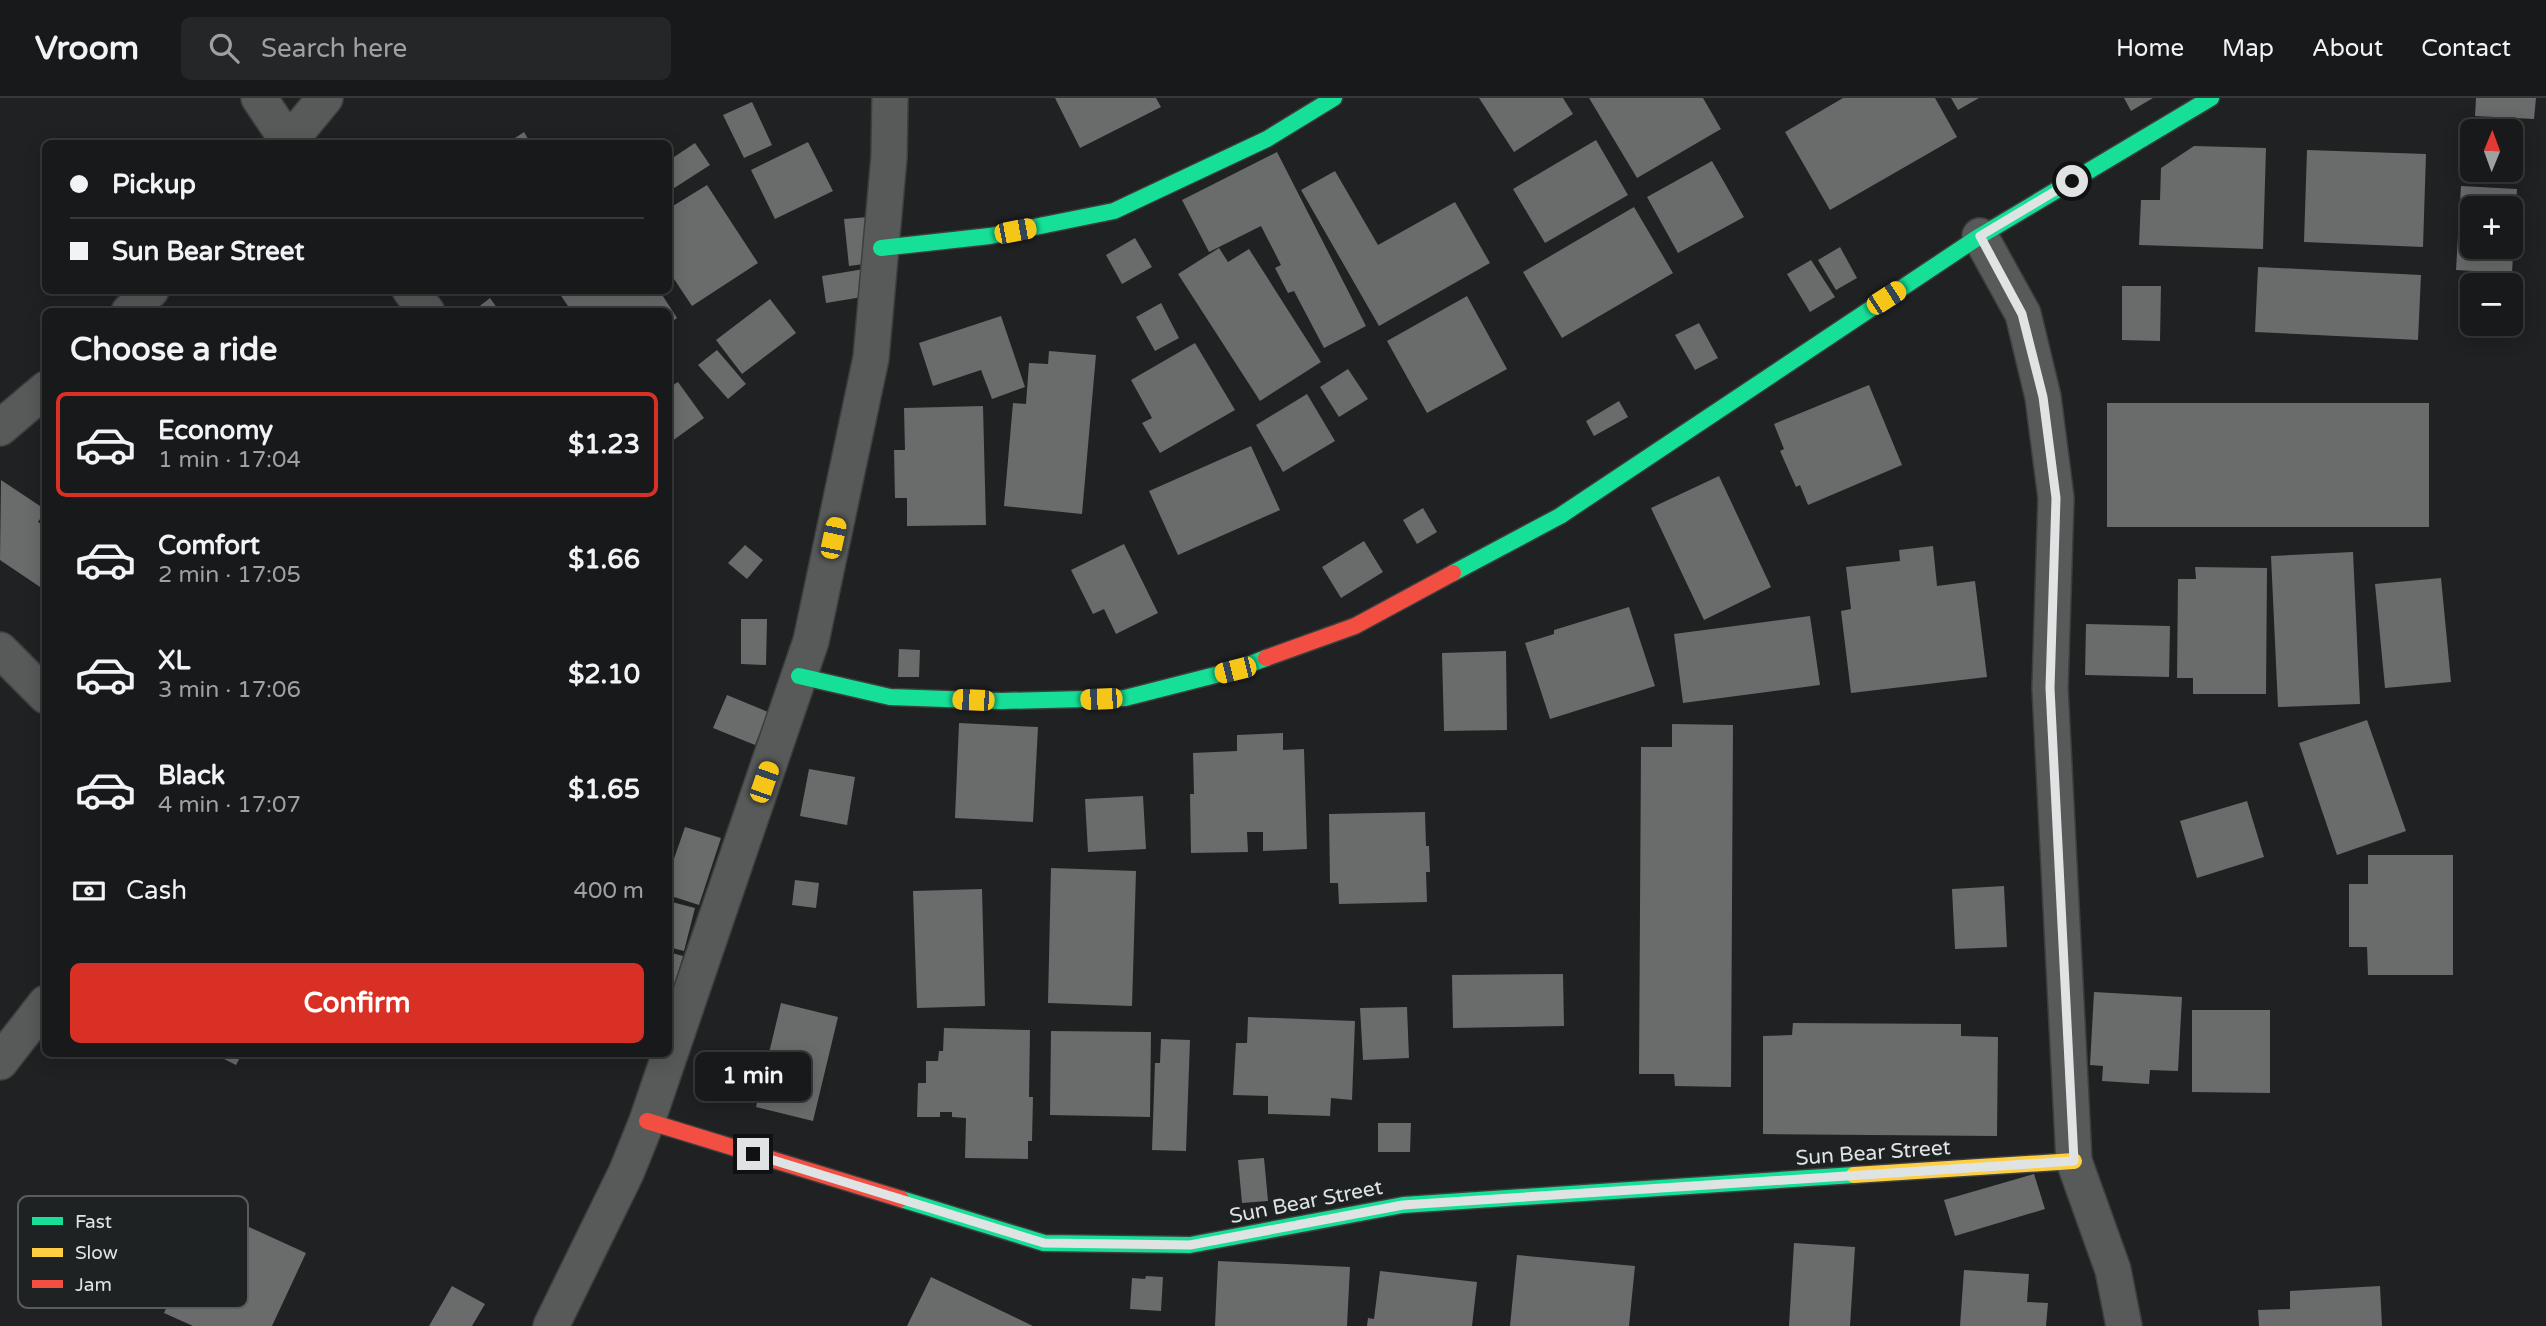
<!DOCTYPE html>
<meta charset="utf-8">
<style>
body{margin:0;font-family:"Varela Round",sans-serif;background:#252627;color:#f1f3f6;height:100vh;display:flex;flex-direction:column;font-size:26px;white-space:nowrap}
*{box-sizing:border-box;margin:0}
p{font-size:23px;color:#9fa0a2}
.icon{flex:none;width:38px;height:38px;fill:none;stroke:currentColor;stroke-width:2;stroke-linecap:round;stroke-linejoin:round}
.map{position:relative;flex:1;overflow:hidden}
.details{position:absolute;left:42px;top:210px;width:630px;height:749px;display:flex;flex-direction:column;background:#18191a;border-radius:10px;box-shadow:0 4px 18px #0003,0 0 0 2px #363839}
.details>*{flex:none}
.hud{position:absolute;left:42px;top:42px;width:630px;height:154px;border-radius:10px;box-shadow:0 4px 18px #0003,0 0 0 2px #363839;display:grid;align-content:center;height:154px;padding:0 28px;background:#18191a}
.needle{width:46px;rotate:1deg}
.fabs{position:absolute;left:2460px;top:21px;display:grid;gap:14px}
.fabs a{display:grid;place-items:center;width:63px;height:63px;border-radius:10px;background:#18191a;box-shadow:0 4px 18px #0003,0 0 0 2px #363839;font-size:35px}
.end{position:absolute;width:32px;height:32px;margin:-16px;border:9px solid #e0e3e3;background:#111;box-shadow:0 0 0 4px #111}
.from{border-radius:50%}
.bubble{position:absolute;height:49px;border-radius:10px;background:#18191a;box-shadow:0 4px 18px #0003,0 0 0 2px #363839;font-size:23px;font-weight:700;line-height:49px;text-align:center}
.car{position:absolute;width:21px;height:42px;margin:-21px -10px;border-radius:9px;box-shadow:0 0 5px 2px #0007;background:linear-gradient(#f5c518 24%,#345 0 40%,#f5c518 0 76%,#345 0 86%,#f5c518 0)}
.hud b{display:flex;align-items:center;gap:24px;height:66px;font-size:26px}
.hud b+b{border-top:2px solid #363839}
.hud i{width:18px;height:18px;background:#f1f3f6}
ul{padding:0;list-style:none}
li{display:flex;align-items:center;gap:21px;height:105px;margin:0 14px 10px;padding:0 14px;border:4px solid transparent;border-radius:10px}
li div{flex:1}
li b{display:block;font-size:26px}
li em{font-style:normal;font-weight:700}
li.active{border-color:#d93025}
li>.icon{width:63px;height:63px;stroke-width:1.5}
h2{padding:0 28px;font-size:32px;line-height:84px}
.pay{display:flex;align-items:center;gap:18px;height:77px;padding:0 28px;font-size:26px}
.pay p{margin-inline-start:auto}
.cta{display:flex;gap:14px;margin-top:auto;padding:14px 28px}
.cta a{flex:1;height:80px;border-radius:10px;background:#d93025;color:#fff;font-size:28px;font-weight:700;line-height:80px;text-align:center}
header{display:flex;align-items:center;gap:42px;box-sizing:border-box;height:98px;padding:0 35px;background:#18191a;border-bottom:2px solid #363839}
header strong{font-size:33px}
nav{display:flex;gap:38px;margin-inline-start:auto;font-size:24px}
.search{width:490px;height:63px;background:#252627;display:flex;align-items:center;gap:18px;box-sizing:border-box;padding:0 24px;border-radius:10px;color:#9fa0a2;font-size:26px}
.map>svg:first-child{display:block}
</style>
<header>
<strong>Vroom</strong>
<div class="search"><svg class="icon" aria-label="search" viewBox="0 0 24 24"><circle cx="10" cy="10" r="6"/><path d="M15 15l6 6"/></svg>Search here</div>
<nav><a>Home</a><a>Map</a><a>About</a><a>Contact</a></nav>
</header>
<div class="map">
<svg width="2546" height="1228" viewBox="0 0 2546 1228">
<rect width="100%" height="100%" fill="#202122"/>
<path fill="#6a6b6b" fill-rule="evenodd" d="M1055,0H1156L1161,9L1080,50Z
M1479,0H1563L1573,16L1514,54Z
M1589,0H1703L1721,31L1637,80Z
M1843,0H1935L1957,39L1830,112L1785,34Z
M1951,0H1979L1958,12Z
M2124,0H2153L2131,13Z
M2476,0H2536L2534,21L2475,18Z
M752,4L772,47L744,60L723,17Z
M524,34L531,46H506Z
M1596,42L1628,97L1545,145L1513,91Z
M808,44L833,93L775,121L751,72Z
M695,45L710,67L668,94V63Z
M2194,48L2266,50L2263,151L2139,147L2141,102H2160L2161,70Z
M2307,52L2426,56L2423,149L2304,144Z
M1277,54L1366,228L1324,250L1294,193L1288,195L1275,170L1281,167L1261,128L1209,154L1182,102Z
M1712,63L1744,119L1678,155L1647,99Z
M1335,73L1378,147L1455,104L1490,165L1379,228L1301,92Z
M707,87L758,165L692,208L668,172V111Z
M2461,88L2517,91L2512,175L2456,172ZM2473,110H2511V149H2473Z
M1634,109L1673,175L1562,240L1523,174Z
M868,119L872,165L849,168L844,121Z
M1135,140L1152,169L1122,186L1106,157Z
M1840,149L1857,180L1836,192L1818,162Z
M1219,150L1228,164L1249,151L1321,264L1260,303L1178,176Z
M1811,162L1835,199L1810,214L1787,176Z
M2258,169L2421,177L2418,242L2255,234Z
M870,170L874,197L826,205L822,178Z
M2122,188H2161L2160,243L2122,242Z
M557,192H659L677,220L668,226V214H560L568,208Z
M1467,198L1507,271L1427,315L1387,243Z
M490,200L500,214H472Z
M770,201L796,235L742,276L716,242Z
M1161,205L1179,240L1155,253L1136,219Z
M1001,218L1025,289L992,301L981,272L933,288L919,245Z
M1699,225L1718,260L1695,272L1675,237Z
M1195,245L1235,312L1160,355L1142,325L1152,320L1131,282Z
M717,252L746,286L728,301L698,267Z
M1049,253L1096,257L1082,416L1004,408L1013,305L1026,306L1029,265L1048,266Z
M1348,271L1368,301L1339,319L1320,289Z
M678,284L704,320L668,346V290Z
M1869,287L1902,367L1808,407L1800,387L1796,389L1780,353L1784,351L1774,326Z
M1307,296L1335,343L1283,374L1256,327Z
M1619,303L1628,319L1594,338L1586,323Z
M2107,305H2429V429H2107Z
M983,308L986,427L907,428V400H895L894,352H905L904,310Z
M1251,348L1280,412L1178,457L1149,393Z
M1719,378L1771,489L1704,522L1651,410Z
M1,382L46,412L38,424L46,429V493L0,462Z
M1423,410L1437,434L1417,446L1403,422Z
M1364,443L1383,474L1341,500L1322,469Z
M1124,446L1158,515L1116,536L1104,511L1093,516L1071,472Z
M745,447L763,462L747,481L728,465Z
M1933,448L1937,488L1975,483L1987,579L1851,595L1841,513L1851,511L1846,469L1900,463L1899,452Z
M2353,454L2360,606L2278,609L2271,458Z
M2195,469L2267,470L2266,596H2193V580H2177L2178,481H2196Z
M2441,480L2451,584L2385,590L2375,486Z
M1629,509L1655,588L1550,621L1525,545L1554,536V532Z
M1810,518L1820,587L1683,605L1674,536Z
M741,521H767L766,567L741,566Z
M2086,526L2170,528L2169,579L2085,577Z
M899,551L920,552L919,579H898Z
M1506,553L1507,632L1444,633L1442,555Z
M727,597L768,614L755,647L713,630Z
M2367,622L2406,733L2337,757L2299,645Z
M959,625L1038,629L1033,724L955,720Z
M1672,626L1733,627L1731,989L1675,988L1674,976H1639L1641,649H1672Z
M1283,635V652L1304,651L1307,751L1263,753V734H1247L1248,754L1191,755L1190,696H1194L1193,655L1237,653V637Z
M809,671L855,679L847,727L800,718Z
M1143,698L1146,751L1088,754L1085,701Z
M2247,703L2264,759L2197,780L2180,723Z
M1425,714L1426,748H1429L1430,774H1426L1427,804L1339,806L1338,785H1330L1329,716Z
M685,729L721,740L699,807L668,797V778Z
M2368,757H2453V877H2368L2367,849H2349V786H2368Z
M1051,770L1136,773L1132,908L1048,905Z
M795,782L819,785L816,810L792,807Z
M2004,788L2007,849L1955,851L1952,791Z
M982,791L985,908L917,910L913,793Z
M668,803L695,810L684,853L668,849Z
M668,854L683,858L674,889L668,888Z
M1563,876L1564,928L1453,930L1452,877Z
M2094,894L2182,899L2178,973L2150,972L2149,986L2102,983L2103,968L2090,967Z
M781,905L838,919L813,1023L756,1009Z
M1407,909L1409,960L1363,962L1360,910Z
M2192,912H2270V995L2192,994Z
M1248,919L1355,923L1352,1002L1331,1000L1330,1018L1268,1016V998L1233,997L1236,945H1247Z
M1793,925L1961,926V938L1998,939L1997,1038L1763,1036V938L1792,937Z
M944,930L1030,932L1029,999H1033L1032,1043H1028V1061L965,1060L966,1020L952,1019V1014H940V1019H917L918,985H926V963H938L939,953H943Z
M1051,933L1151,934L1150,1019L1050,1017Z
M1161,941L1190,942L1186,1053L1152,1052L1155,965H1160Z
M214,956H242L236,967Z
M1378,1025H1411L1410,1054H1378Z
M1264,1060L1268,1103L1242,1105L1238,1062Z
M2034,1076L2045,1111L1955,1138L1944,1102Z
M212,1112L306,1155L272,1228H193L164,1215Z
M1794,1145L1855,1149L1850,1228H1789Z
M1517,1157L1635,1168L1629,1228H1510Z
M1218,1163L1350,1169L1347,1228H1215Z
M1964,1172L2029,1176L2027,1204L2048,1205L2046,1228H1960Z
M1380,1173L1477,1184L1472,1228H1367L1368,1220L1374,1221Z
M1146,1178L1163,1179L1161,1213L1130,1211L1132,1180L1145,1181Z
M931,1179L1033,1228H907Z
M452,1188L485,1206L472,1228H429Z
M2380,1188L2382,1228H2259L2258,1212L2290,1211V1193Z"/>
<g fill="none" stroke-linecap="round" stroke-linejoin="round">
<defs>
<path id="street" d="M259,0L290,46
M287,46L325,0
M1980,138L2023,216L2043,299L2056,400L2050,590L2074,1063L2113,1172L2124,1228
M410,192L427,214
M129,214L151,192
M0,330L46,291
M0,552L46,598
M0,964L46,905
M551,1228L626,1075L647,1023L811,543L871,260L889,59L890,0"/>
<path id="fast" d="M881,150L990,138L1114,113L1267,41L1334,0
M1453,475L1560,418L1980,138L2211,0
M799,578L890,599L1001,603L1125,600L1235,572L1266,560
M901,1101L1044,1145L1190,1147L1403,1107L1854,1077"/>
<path id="slow" d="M1854,1077L2074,1063"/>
<path id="jam" d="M1266,560L1355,528L1453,475
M647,1023L901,1101"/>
</defs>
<use href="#street" stroke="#3d3e3e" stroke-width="38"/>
<use href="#fast" stroke="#3d3e3e" stroke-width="19"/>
<use href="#slow" stroke="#3d3e3e" stroke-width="19"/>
<use href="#jam" stroke="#3d3e3e" stroke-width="19"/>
<use href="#street" stroke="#585959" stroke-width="35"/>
<use href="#fast" stroke="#16e098" stroke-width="16"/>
<use href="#slow" stroke="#ffcf43" stroke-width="16"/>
<use href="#jam" stroke="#f24e42" stroke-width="16"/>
</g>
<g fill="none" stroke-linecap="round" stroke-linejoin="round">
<path stroke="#e0e3e3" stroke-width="9" d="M753,1056L1044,1145L1190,1147L1403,1107L2074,1063L2050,590L2056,400L2043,299L2022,216L1980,138L2072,83"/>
</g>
<g text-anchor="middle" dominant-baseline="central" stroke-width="7" stroke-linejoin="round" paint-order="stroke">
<g font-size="21" fill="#e0e3e3" stroke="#1f2223">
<text transform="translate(1873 1055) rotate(-4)">Sun Bear Street</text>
<text transform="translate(1306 1104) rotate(-11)">Sun Bear Street</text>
</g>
</g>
<rect x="18" y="1098" width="230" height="112" rx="10" fill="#1f2223" stroke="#595c5d" stroke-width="2"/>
<rect x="32" y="1119" width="31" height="8" fill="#16e098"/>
<rect x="32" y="1150" width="31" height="9" fill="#ffcf43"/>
<rect x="32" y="1182" width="31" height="8" fill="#f24e42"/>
<g font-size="19" fill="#e0e3e3">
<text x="75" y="1130">Fast</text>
<text x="75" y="1161">Slow</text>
<text x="75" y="1193">Jam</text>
</g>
</svg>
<div class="fabs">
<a><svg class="needle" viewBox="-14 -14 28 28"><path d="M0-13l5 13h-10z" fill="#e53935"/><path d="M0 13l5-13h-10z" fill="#9fa0a2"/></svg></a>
<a>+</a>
<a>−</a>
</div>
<i class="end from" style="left:2072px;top:83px"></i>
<i class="end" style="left:753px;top:1056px"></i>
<div class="bubble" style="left:695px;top:954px;width:116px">1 min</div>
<i class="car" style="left:1015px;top:133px;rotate:79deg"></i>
<i class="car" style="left:1886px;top:200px;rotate:57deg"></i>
<i class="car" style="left:833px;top:440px;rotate:12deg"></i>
<i class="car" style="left:1235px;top:572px;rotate:256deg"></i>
<i class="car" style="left:1101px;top:601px;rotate:268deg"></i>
<i class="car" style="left:973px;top:602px;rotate:272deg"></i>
<i class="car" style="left:764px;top:684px;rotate:19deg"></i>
<div class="hud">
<b><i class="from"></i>Pickup</b>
<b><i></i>Sun Bear Street</b>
</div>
<section class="details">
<h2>Choose a ride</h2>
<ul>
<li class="active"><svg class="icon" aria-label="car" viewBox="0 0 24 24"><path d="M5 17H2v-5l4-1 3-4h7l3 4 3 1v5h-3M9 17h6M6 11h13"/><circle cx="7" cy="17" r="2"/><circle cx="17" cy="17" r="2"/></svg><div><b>Economy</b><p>1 min · 17:04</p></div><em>$1.23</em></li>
<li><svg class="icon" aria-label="car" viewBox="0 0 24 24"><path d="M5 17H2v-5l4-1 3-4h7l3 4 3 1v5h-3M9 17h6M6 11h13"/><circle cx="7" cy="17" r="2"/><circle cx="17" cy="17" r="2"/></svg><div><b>Comfort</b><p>2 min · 17:05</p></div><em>$1.66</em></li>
<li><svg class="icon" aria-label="car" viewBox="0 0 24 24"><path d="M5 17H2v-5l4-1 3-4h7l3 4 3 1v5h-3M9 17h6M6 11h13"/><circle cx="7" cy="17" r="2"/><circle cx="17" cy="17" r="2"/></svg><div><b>XL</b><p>3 min · 17:06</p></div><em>$2.10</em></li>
<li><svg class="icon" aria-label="car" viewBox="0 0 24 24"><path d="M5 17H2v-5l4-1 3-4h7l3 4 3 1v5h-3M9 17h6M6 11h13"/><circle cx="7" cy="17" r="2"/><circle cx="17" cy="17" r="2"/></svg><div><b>Black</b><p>4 min · 17:07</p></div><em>$1.65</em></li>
</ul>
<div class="pay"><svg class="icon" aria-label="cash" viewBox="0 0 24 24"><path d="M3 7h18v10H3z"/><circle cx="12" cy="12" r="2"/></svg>Cash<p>400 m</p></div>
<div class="cta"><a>Confirm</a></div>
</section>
</div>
